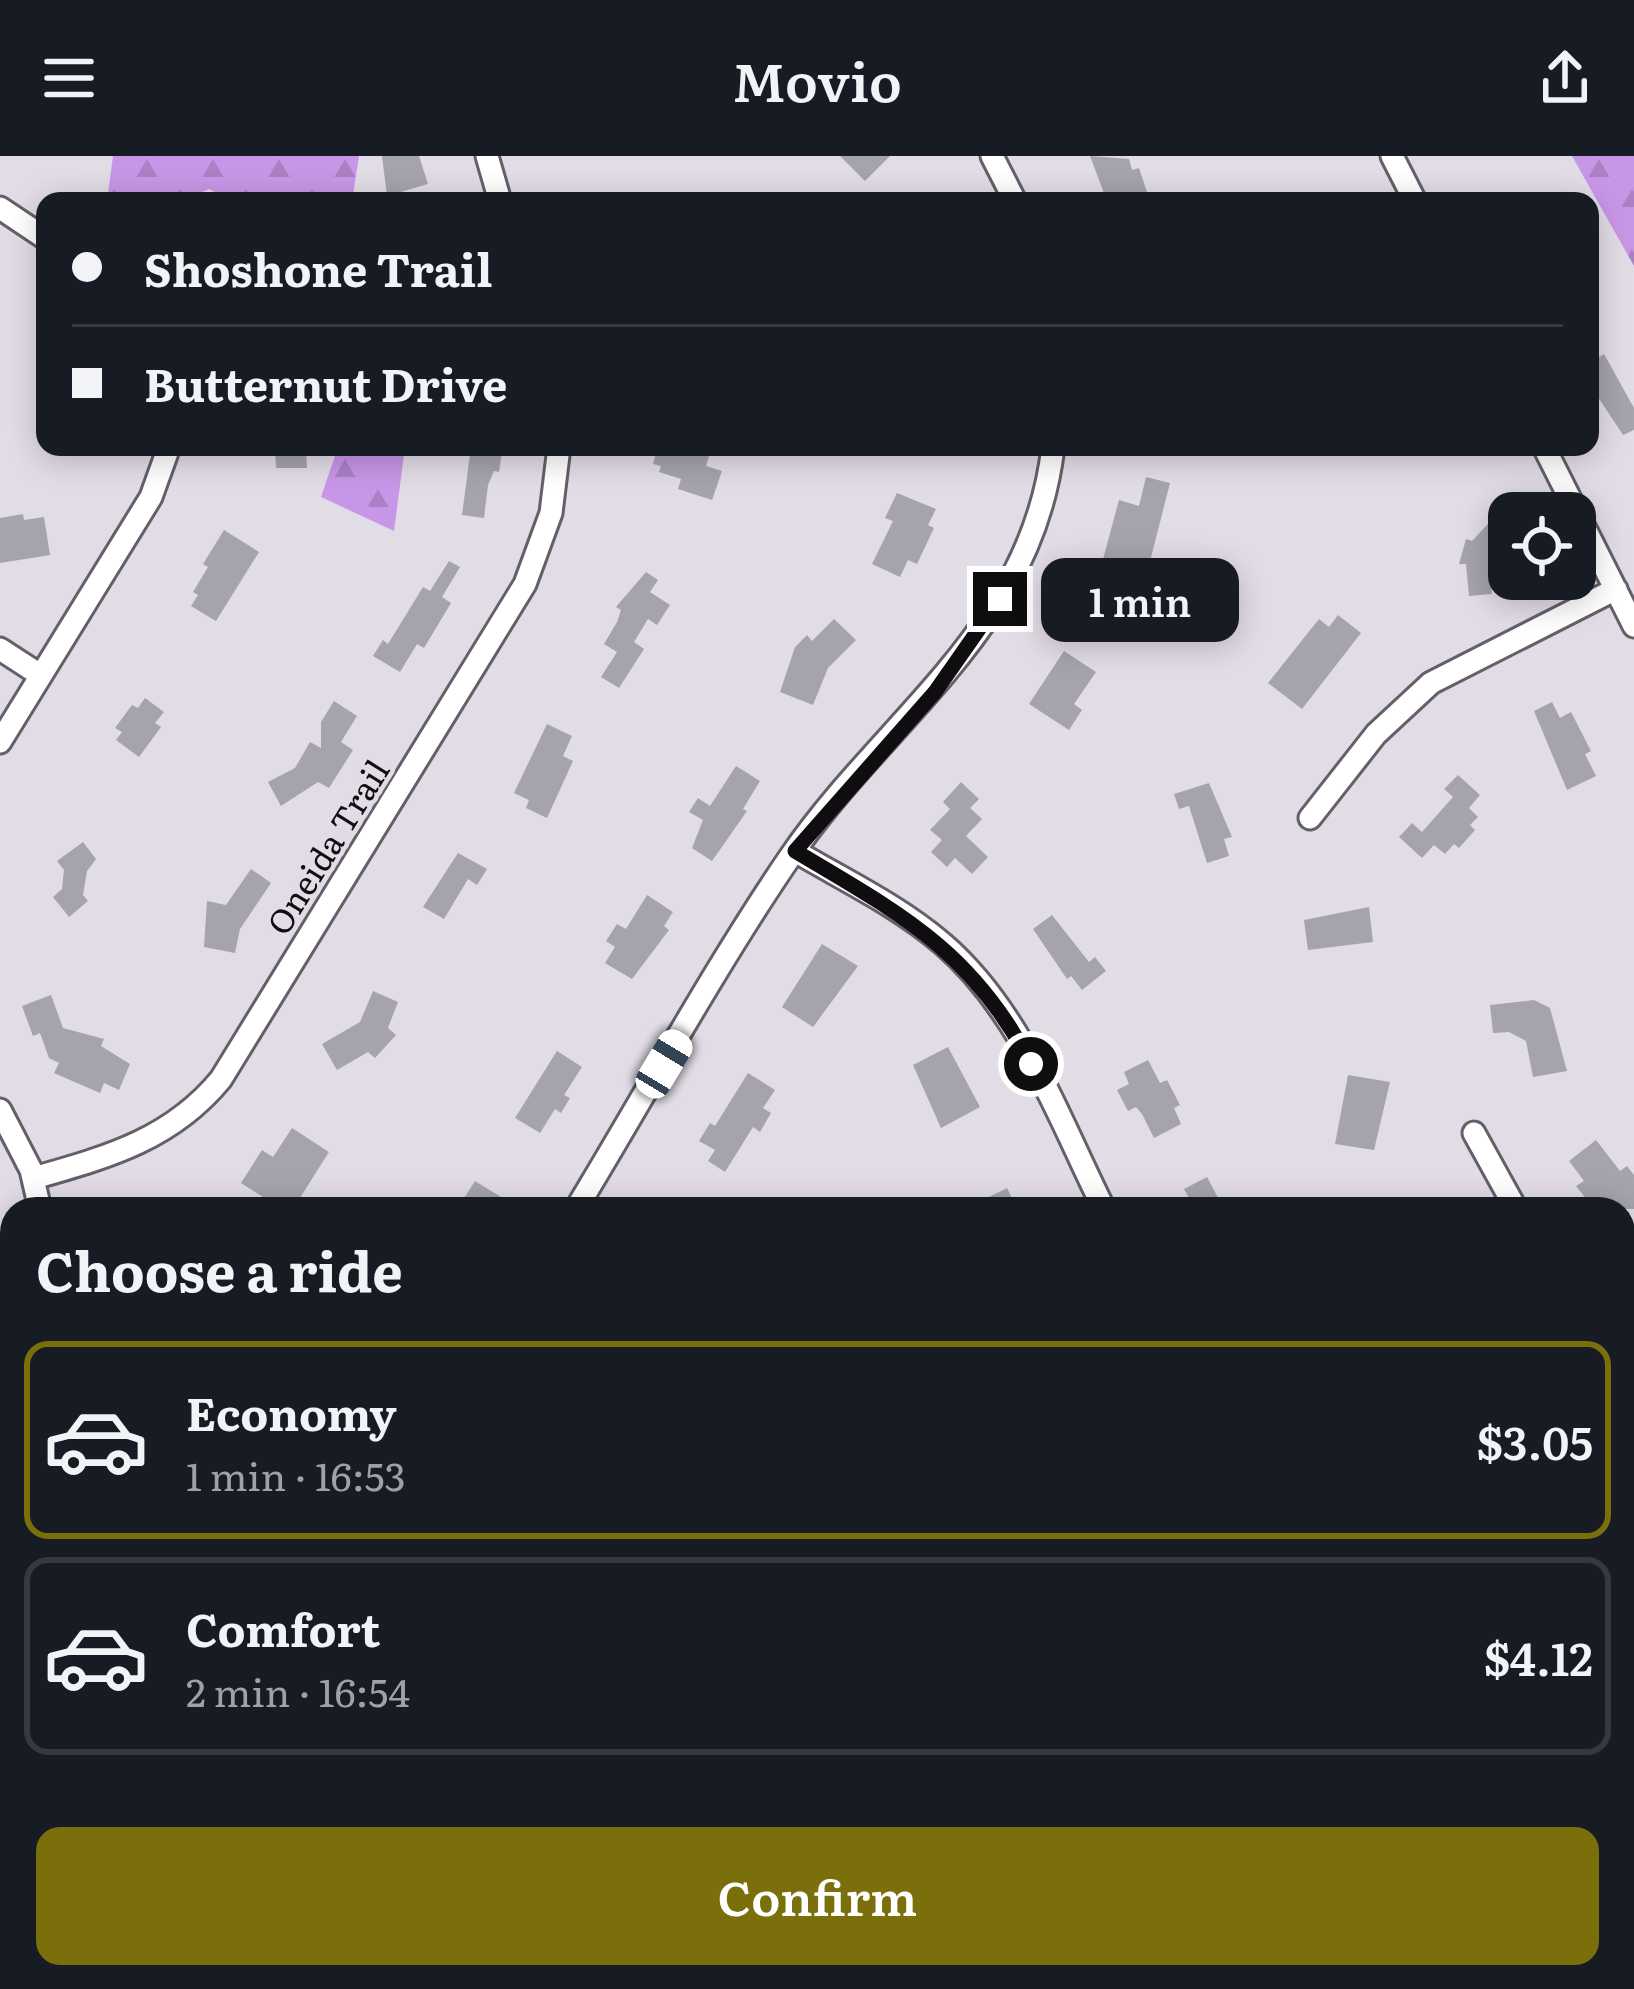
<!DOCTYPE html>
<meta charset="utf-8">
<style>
body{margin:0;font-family:Literata,serif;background:#20242c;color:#f1f3f6;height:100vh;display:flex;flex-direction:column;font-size:45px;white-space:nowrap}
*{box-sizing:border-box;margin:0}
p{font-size:39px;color:#9ea1a6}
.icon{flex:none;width:66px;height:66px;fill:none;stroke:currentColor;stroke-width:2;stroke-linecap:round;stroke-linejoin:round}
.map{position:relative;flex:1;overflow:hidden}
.panel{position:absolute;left:0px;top:1041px;width:1635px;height:792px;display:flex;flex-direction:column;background:#171b24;border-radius:36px 36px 0 0;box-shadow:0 6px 30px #0003}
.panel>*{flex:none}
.hud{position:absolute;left:36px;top:36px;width:1563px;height:264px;border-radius:24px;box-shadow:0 6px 30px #0003;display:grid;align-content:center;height:264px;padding:0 36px;background:#171b24}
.buttons{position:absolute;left:1488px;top:336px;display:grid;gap:24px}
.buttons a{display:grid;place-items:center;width:108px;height:108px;border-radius:24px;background:#171b24;box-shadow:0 6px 30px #0003;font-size:60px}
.end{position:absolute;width:54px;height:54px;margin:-27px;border:15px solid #0f0d10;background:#fff;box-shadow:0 0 0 6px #fff}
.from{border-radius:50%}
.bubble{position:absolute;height:84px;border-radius:24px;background:#171b24;box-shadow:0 6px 30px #0003;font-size:39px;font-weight:600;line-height:84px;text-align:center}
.car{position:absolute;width:36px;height:72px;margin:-36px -18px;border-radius:15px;box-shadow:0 0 9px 3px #0007;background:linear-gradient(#fff 24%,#345 0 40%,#fff 0 76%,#345 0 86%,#fff 0)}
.hud b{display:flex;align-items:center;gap:42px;height:114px;font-size:45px}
.hud b+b{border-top:3px solid #363941}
.hud i{width:30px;height:30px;background:#f1f3f6}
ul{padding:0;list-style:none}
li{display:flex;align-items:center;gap:36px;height:198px;margin:0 24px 18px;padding:0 12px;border:6px solid #363941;border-radius:24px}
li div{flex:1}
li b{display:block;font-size:45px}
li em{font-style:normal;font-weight:600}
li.on{border-color:#7b6f0c}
li>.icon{width:108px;height:108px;stroke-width:1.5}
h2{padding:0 36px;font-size:54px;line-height:144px}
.action{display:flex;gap:24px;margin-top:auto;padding:24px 36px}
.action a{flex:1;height:138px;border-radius:24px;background:#7b6f0c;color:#fff;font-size:48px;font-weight:600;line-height:138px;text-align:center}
header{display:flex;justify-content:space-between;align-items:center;height:156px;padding:0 36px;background:#171b24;font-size:54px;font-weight:600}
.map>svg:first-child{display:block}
</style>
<header><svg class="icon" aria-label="menu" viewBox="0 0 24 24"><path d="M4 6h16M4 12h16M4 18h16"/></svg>Movio<svg class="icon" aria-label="share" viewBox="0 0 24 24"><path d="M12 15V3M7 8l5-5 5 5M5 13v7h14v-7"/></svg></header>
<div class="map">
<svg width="1634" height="1833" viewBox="0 0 1634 1833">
<defs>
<pattern id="forest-firs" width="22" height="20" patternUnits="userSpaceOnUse" patternTransform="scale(3)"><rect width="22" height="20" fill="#c896e6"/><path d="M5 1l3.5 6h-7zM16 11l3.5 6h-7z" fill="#ab80c4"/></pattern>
</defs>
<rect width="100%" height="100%" fill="#e2dce7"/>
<path fill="url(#forest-firs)" d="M113,0H359L352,45H232L209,33L181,45H107Z
M1572,0H1634V110Z
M338,291H405L394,375L321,341Z"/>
<path fill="#a5a3ae" d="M382,0H419L428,28L387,40Z
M840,0H890L865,25Z
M1090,0L1129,3L1132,14L1139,12L1150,45H1107Z
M1604,198L1634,252V274L1623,279L1590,229V206Z
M275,291H306L307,312H276Z
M471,291H499L502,296L499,316L494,315L488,329L484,362L462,359Z
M658,291H712L706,310L722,315L712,344L678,333L681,323L659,316L661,310L653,308Z
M1146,321L1170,327L1147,417L1156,419L1150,438L1111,428L1115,411L1102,407L1119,344L1139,350Z
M897,337L936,353L928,369L934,372L917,408L908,404L900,421L872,408L893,365L885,362Z
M1499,356L1509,365V384L1489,406L1492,438L1469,440L1466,408H1459L1466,383L1472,385Z
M23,358L24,364L44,361L50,399L0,407V362Z
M224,374L259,396L216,465L191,450L198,439L193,436L208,411L203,408Z
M449,405L460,411L442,441L451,447L424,492L417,488L400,516L373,500L383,484L388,488L423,431L430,435Z
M646,416L658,424L650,436L670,449L657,469L648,463L634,486L644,493L619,532L601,521L617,496L604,488L617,466L621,454L616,451Z
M1338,459L1361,477L1302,553L1268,527L1319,463L1329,471Z
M834,463L856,484L828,512L813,549L780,536L795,491L807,479L812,485Z
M1064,495L1096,516L1074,548L1082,554L1069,574L1029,548Z
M145,542L164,556L155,567L161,571L139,601L116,584L122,576L115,572L132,549L138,552Z
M334,545L357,560L341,586L353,594L329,632L318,626L281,650L268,626L295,612L310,586L321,592V566Z
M1552,546L1560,562L1571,556L1591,595L1585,598L1596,620L1567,634L1534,555Z
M547,568L572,580L563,600L573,605L547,662L526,652L529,644L514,637Z
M736,610L760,625L743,653L747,655L712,705L692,692L703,664L689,656L698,642L710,650Z
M1458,619L1480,639L1469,652L1478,661L1470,669L1475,674L1459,692L1454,688L1445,698L1434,689L1422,702L1399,681L1412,667L1422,676L1453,641L1444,633Z
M961,626L979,643L970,652L982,663L966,680L988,701L972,718L955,702L947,711L931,696L942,684L930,674L950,653L943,646Z
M1209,627L1232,681L1224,683L1229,700L1207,707L1189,650L1179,653L1174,638Z
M83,686L96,703L87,715L83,739L88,745L69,761L53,741L62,733L64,714L57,705Z
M458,697L487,713L477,729L468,723L444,763L423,751Z
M251,713L271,727L240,773L235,797L204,791L207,745L226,749Z
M647,739L673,756L664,770L669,774L632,823L605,807L615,791L606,785L617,768L626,773Z
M1369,751L1373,786L1308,794L1304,764Z
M1052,759L1089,806L1095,801L1106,815L1082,834L1071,820L1067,823L1033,773Z
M822,788L858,810L813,871L782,851Z
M373,835L398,846L388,872L396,879L375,902L368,896L337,914L322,888L360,866Z
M51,839L63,872L104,883L101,890L130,908L119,934L104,927L100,937L54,917L59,907L49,902L40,877L33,880L22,850Z
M1534,844L1550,852L1567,915L1533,921L1526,885L1509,876L1493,877L1490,849Z
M948,891L980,951L941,972L913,909Z
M557,895L582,911L564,939L570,942L561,957L555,953L540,977L515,962Z
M1148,904L1160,927L1167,924L1180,949L1174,952L1181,968L1154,982L1142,958L1136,951L1128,955L1117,934L1129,928L1124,916Z
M748,917L775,934L763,952L771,957L760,976L753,971L725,1016L708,1005L715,994L699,985L710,967L715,970Z
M1348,919L1390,926L1374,994L1335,988Z
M292,972L329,996L293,1053H282L241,1027L262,994L273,1001Z
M1596,984L1620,1015L1627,1010L1634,1019V1053H1594L1576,1030L1584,1025L1569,1005Z
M1207,1021L1224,1053H1195L1184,1033Z
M475,1025L501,1041L493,1053H457Z
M1007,1032L1017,1053H965Z"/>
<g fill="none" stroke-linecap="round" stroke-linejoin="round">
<defs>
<path id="street" d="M487,0L500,45
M992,0L1015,45
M1392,0L1415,45
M0,52L45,82
M1544,291L1634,470
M0,493L40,519
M0,586L151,341L169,291
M1310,662L1376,578L1431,527L1616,433
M795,695C844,724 899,750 943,788C1021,855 1059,963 1104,1053
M0,954L31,1014L40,1053
M1474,977L1516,1053
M34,1022C107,1001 171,984 221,923L525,428L551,357L559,291
M576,1053C647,936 713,814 790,701C885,562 1032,474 1053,291
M1623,1407L1634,1409
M1623,1788H1634
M360,1821L363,1833
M380,1833L417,1821
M981,1833L985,1821
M1464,1833L1486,1821"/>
</defs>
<use href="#street" stroke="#645f68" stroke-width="27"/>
<use href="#street" stroke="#fff" stroke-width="21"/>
</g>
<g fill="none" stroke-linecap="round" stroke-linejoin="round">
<path stroke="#0f0d10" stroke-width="15" d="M1000,443L935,536L795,695C899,757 973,795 1031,908"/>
</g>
<g text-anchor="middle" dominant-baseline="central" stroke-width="9" stroke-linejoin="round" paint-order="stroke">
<g font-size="33" fill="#0f0d10" stroke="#e2dce7">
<text transform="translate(326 690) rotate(-58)">Oneida Trail</text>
</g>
</g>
</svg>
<div class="buttons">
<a><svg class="icon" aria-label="locate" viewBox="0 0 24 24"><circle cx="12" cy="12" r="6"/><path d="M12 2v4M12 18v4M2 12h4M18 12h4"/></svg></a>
</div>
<i class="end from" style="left:1031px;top:908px"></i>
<i class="end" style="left:1000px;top:443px"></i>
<div class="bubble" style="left:1041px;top:402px;width:198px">1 min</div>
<i class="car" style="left:664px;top:908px;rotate:31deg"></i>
<div class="hud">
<b><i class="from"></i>Shoshone Trail</b>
<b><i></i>Butternut Drive</b>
</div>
<section class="panel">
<h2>Choose a ride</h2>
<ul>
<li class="on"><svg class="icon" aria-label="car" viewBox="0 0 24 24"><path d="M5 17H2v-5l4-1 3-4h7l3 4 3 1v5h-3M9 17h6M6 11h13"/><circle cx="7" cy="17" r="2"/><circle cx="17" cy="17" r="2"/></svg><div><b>Economy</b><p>1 min · 16:53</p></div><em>$3.05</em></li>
<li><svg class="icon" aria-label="car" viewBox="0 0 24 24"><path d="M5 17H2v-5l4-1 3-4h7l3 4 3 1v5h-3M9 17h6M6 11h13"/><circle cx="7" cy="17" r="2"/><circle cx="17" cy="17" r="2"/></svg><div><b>Comfort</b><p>2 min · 16:54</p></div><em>$4.12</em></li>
</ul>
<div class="action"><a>Confirm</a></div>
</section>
</div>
